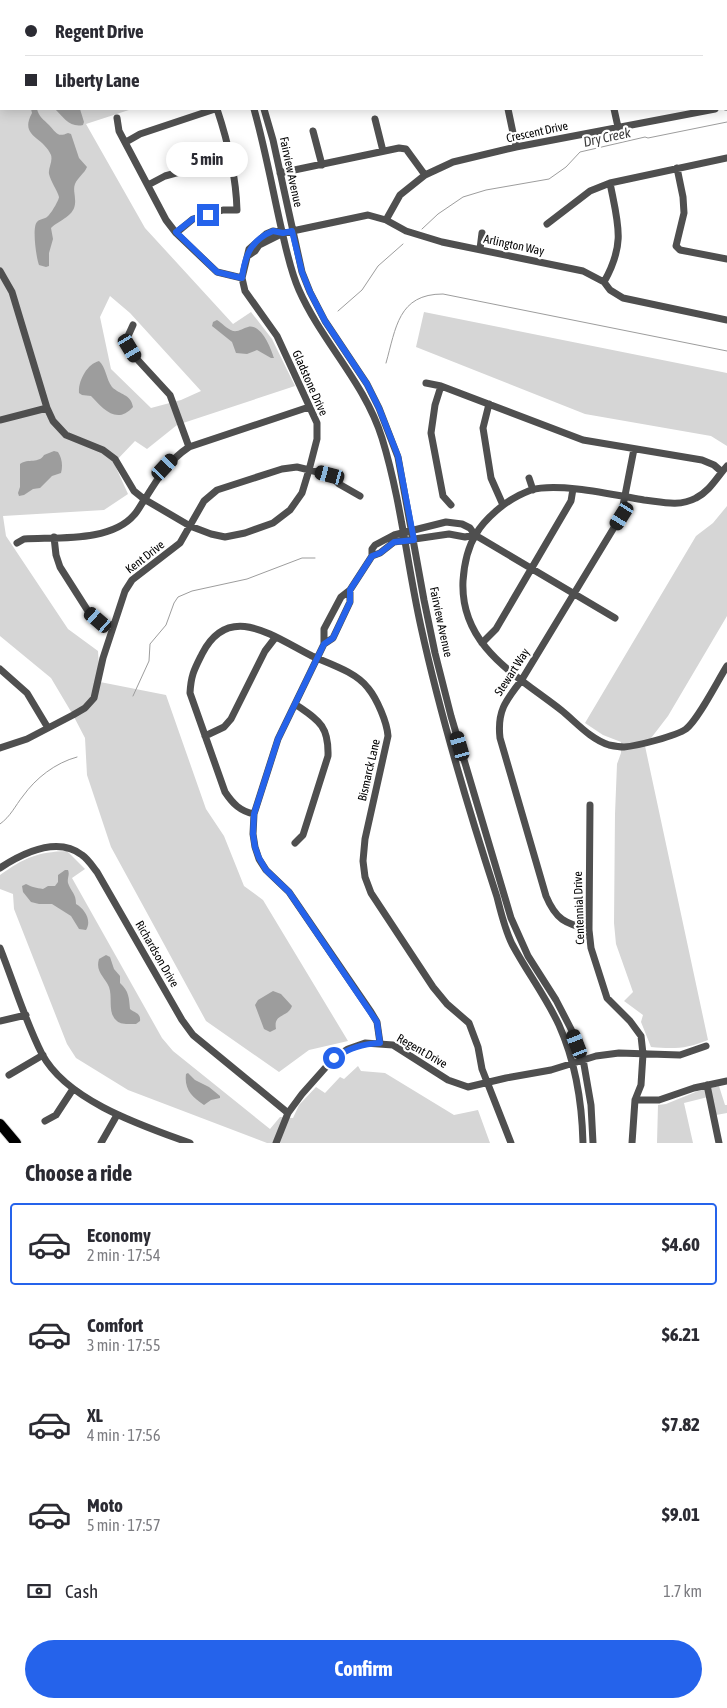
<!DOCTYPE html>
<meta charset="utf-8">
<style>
body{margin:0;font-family:"Asap Condensed",sans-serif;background:#f2f2f3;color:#2b2b33;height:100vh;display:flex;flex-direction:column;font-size:19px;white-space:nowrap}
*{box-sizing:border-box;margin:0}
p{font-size:16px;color:#7c7c81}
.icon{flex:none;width:28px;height:28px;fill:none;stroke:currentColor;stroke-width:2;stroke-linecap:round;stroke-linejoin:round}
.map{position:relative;height:1143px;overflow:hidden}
.drawer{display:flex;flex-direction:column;background:#fff;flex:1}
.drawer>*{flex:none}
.hud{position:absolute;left:0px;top:0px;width:728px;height:110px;box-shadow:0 2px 12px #0003;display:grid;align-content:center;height:110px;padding:0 25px;background:#fff}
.end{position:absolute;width:22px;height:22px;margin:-11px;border:6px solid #2563eb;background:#fff;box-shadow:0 0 0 2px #fff}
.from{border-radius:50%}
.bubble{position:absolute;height:35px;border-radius:18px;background:#fff;box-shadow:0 2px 12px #0003;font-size:16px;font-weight:700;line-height:35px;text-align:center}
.car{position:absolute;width:15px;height:30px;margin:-15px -8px;border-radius:6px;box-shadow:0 0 4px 1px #0007;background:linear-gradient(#222 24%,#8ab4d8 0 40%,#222 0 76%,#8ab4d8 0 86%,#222 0)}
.hud b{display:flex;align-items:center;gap:18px;height:48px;font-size:19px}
.hud b+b{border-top:1px solid #e1e1e2}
.hud i{width:12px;height:12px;background:#2b2b33}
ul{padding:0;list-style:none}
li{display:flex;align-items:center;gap:15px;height:82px;margin:0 10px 8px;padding:0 15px;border:2px solid transparent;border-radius:5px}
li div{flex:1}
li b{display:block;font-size:19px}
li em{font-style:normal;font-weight:700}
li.active{border-color:#2563eb}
li>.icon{width:45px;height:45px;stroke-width:1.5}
h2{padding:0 25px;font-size:22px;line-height:60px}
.pay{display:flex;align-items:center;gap:12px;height:55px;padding:0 25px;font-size:19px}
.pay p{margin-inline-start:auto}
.action{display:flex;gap:10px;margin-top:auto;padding:10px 25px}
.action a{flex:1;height:58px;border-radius:30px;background:#2563eb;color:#fff;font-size:20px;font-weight:700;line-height:58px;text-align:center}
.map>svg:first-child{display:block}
</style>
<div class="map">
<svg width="727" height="1143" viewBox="0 0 727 1143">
<rect width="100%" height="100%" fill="#fff"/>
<path fill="#d6d6d6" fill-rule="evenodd" d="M0,0H216V1H1V109H132L86,124L145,228L233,324L251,312L272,339L295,386L177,425L147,449L135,441L114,463L128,494L104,510L3,516L6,536L68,629L98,651L100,682L166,695L206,809L224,836L244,886L263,900L348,1041L309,1050L279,1072L206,1021L111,847L87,775L85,738L73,715L51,678L0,636ZM110,296L130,313L201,391L181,400L151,408L111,369L100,317Z
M424,312L727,373V446L711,436L585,414L416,347Z
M727,506V616L668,716L645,746L708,1040C687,1049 673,1049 651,1047L641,1022L643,1015L624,1001L633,992L616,944L614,923L615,814L617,764L621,753V742L603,735L585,723L696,536L713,523Z
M67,851L85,869L72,878L162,1038L173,1051L270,1129L280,1117L293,1118L299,1105L316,1087L325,1093L340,1077L344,1079L358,1066L361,1071L385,1073L454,1115L478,1110L490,1143H267L128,1090L76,1058L67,1044L14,909L13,894L0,889V875C24,858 37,852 67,851Z
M719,1086L725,1105H727V1113L716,1115L712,1096L684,1103L693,1143H657L658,1105L666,1104L698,1091Z"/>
<path fill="#9d9d9d" d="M31,109H37C39,117 43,119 49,125C56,132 57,138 68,133L71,134L79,158L87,167C84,174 78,177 75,184C73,189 75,194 75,199C77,216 60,219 51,228L53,239L49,253V266L46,267L39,265C36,257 32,227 37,222C39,219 44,219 47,217C51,214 59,200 59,197C57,190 51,182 49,174C48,168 53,162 51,155C43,136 19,137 32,113Z
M55,109H80L84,122L83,125C70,128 63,117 55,109Z
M217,320C222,323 227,329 233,331C239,332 243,328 248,327C261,323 271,348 274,358H271L257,350L247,354L236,353L232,342L212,326L213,322Z
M99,361C106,367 106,379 112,387C120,395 131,394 133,407C116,426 102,407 91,396L82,395L79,393C78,381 87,364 99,361Z
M54,451L58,452C62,458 63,466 61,473L52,476L40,488L33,489L24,495L19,496L18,493L20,487V464C28,458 39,464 44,455Z
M65,870H68C70,875 67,878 68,883C71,892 76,893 76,904C85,909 92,921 86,930L79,929L71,916L52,904H39L31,902L23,892L22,886L26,884C32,887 36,888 43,889L48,886H55L58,882V875Z
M106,955L110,957L114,969L120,976V983C129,991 129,998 130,1009C135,1013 141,1013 140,1021L136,1024C131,1024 121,1025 117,1021C107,1013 113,998 109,987C105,977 95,972 99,959Z
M273,991L281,994L292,1006C288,1018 273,1013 276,1029L270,1032L264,1029L255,1005L258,1000Z
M188,1073L195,1080L209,1087L220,1096V1098L211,1100L204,1105C192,1097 184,1089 186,1074Z"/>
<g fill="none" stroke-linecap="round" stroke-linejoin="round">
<path stroke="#9d9d9d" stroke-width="1" d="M422,229L438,214L463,197L486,190L549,179L566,167L580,152L645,137L648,138L727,122
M338,311L362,290L378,266L403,244
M386,363C396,328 398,294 443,294L727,351
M133,696L149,661L150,644L166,625L174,603L178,597L192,591L247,579L302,558H315
M0,824C11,816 15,806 23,796C36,778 55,763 77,757"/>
<defs>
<path id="major" d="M130,1L136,0
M181,1L188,0
M0,30L1,29
M0,39L1,38"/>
<path id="highway" d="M0,1124L16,1143"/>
</defs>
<use href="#major" stroke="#dbdbdb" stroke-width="11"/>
<use href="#highway" stroke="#dbdbdb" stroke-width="12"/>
<path stroke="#4f4f4f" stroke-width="7" d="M225,0V1
M237,0V1
M447,0V1
M483,0L484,1
M525,0V1
M645,0V1
M561,1L565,0
M726,48L727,51
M726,107H727
M254,109C265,148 272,187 281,227C286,248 290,270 299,290C322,342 365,383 382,438C401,500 407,564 421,627C441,718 468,808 497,897C501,913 505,930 512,944C527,972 546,997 559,1025C576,1063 582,1102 583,1143
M264,109L273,140L302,272L310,292L325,321L367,384L379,408L398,457L424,600L435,653L451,716L511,918L528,956L556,1000L571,1029L583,1059L591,1105L593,1143
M508,109L516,147
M614,109L618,127
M117,118L119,131L166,220L176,233L217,272L242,278
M375,119L383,151
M313,131L322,165
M126,142L140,134L215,109
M677,168L683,197L684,213L676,246L680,250L727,259
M280,173L399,148L406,149L425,175
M148,185L165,176L231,158
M386,220L400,195L425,175L453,162L516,147L715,109
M547,224L590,191L610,183L727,158
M176,233L193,219L223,210H237C236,175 228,142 217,109
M480,249L482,233
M249,255L255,251L259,245L283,233L368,215L386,220L406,231L442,242L583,271L604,282L610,290L623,298L727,320
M0,271L12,292L47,408L53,421L66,435L103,450L115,459L134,491L144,499L190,526L211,534L225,537L245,533L273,523L290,510L302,493L309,470L317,439V423L277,336L245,291L242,278L249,249L266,234L273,231L283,233
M604,282C626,243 618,224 610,183
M133,325L128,336L130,348L136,358L170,395L189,447
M426,383L441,386L583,440L702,460L714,465L722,472
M441,386L435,405L431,433L443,496L451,505
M489,404L483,428L491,478L503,505
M0,420L47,408
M727,466C717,477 710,491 696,498C679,507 662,502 644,500C615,495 558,482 531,490C518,495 506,502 496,511C488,518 481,525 476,534C468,547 464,566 463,581C460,646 516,675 561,710C576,722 590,739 609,745C614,746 620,747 624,747C637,746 676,736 686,729C698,720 718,680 727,666
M529,478L533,490
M54,537L56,555L60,567L88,611L98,620L113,626
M17,543L24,539C58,537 111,542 134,515C138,511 141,504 145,499C158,478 168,461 189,447L309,407
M372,556L380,553L394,542L449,534L465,537L475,535
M482,643L496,629L571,501L573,489
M324,644L333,638L350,602V590
M0,669L27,693L48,728
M205,736L224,727L231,719L265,651L275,638
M0,748L27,739L73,715L85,708L94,698L103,658L125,591L132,580L180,543L204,501L217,490L282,469L297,467L330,475L339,484L360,496
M590,805L589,930L591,948L607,998L630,1021L641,1036L643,1054L641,1085L635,1100L632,1143
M254,814C240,811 233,804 225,792L190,693C191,675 194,670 202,654C229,601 274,637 312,656C330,664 356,672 368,688C377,699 387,722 388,736L365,839L363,861L365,877L371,893L433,987L447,1004L469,1023L478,1047L482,1069L511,1143
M295,843L303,835L328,756C329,725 318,720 295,704
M0,868C23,853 57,836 82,855C88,859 93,867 97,872L182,1020L193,1035L288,1113
M589,930C565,923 556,920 546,896L500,738C497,712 505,701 521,681L621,516L634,449
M0,948C14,983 25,1021 42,1054C67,1101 143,1126 190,1143
M0,1021L26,1015
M380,1043L377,1022L371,1012L289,892L266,870L259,859L255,847L253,834L254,814L278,739L324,644V629L341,597L350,590L372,556V549L375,545L394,535L446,522L462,524L470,528L475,535L615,618
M9,1075L43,1055
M707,1085L719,1143
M635,1100H659L694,1088L727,1081
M45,1121L56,1115L73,1089
M101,1143L117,1115
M276,1143L288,1113L302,1094L334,1058L348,1049L365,1043L393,1045L448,1080L468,1087L506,1078L551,1070L596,1056L619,1053L680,1055L706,1046"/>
<use href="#major" stroke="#000" stroke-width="9"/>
<use href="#highway" stroke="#000" stroke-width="10"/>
</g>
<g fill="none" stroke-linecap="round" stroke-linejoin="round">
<path stroke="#2563eb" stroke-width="6" d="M208,215L193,219L176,232L217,272L242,278C245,255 251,240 273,231L283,233L292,231L302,272L310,292L325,321L367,384L379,408L398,456L414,540L394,542L380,553L372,556L350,590V602L333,638L324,644L278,739L254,814L253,834L255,847L259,858L266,870L289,892L377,1022L380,1043C362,1044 350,1048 334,1058"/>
</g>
<g text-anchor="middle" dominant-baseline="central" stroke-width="4.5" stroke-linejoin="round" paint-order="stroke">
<g font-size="12" fill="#000" stroke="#fff">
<text transform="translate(537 132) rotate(-12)">Crescent Drive</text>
<text transform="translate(291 172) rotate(78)">Fairview Avenue</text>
<text transform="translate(514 245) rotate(12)">Arlington Way</text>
<text transform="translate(310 383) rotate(66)">Gladstone Drive</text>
<text transform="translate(145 557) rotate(-38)">Kent Drive</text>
<text transform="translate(441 622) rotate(78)">Fairview Avenue</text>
<text transform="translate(512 672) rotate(-57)">Stewart Way</text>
<text transform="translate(369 770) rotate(-77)">Bismarck Lane</text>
<text transform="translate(579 908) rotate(-92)">Centennial Drive</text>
<text transform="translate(157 954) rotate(60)">Richardson Drive</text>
<text transform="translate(422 1051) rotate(30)">Regent Drive</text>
</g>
<g font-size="14" font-style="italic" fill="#3e3e3e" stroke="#fff">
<text transform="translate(607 137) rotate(-12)">Dry Creek</text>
</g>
</g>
</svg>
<i class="end from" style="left:334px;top:1058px"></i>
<i class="end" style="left:208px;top:215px"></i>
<div class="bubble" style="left:166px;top:142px;width:82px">5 min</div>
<i class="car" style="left:130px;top:348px;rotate:149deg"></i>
<i class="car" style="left:165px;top:467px;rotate:43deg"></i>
<i class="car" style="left:330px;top:475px;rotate:285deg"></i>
<i class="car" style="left:622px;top:516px;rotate:212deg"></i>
<i class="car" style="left:98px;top:620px;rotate:311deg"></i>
<i class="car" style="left:460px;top:746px;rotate:344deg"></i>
<i class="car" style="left:577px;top:1044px;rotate:339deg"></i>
<div class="hud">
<b><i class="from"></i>Regent Drive</b>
<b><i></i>Liberty Lane</b>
</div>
</div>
<section class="drawer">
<h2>Choose a ride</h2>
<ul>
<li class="active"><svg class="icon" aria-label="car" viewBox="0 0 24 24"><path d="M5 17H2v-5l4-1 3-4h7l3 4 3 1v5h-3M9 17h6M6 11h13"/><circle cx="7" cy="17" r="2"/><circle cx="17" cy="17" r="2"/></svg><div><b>Economy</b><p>2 min · 17:54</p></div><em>$4.60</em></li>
<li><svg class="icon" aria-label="car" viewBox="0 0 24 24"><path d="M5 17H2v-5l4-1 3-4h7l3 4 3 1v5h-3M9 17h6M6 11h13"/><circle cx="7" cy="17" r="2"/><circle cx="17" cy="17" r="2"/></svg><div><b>Comfort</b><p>3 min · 17:55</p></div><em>$6.21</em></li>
<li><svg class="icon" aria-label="car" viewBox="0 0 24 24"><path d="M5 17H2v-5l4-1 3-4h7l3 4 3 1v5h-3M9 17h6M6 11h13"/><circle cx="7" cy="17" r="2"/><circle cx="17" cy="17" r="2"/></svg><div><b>XL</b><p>4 min · 17:56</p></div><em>$7.82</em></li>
<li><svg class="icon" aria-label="car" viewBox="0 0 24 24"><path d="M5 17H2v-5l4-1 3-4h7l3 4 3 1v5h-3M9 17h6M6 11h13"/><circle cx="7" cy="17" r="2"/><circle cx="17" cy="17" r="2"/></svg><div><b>Moto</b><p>5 min · 17:57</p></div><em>$9.01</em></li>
</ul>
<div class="pay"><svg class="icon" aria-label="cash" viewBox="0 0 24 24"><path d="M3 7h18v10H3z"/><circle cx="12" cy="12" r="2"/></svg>Cash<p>1.7 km</p></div>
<div class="action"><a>Confirm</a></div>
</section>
